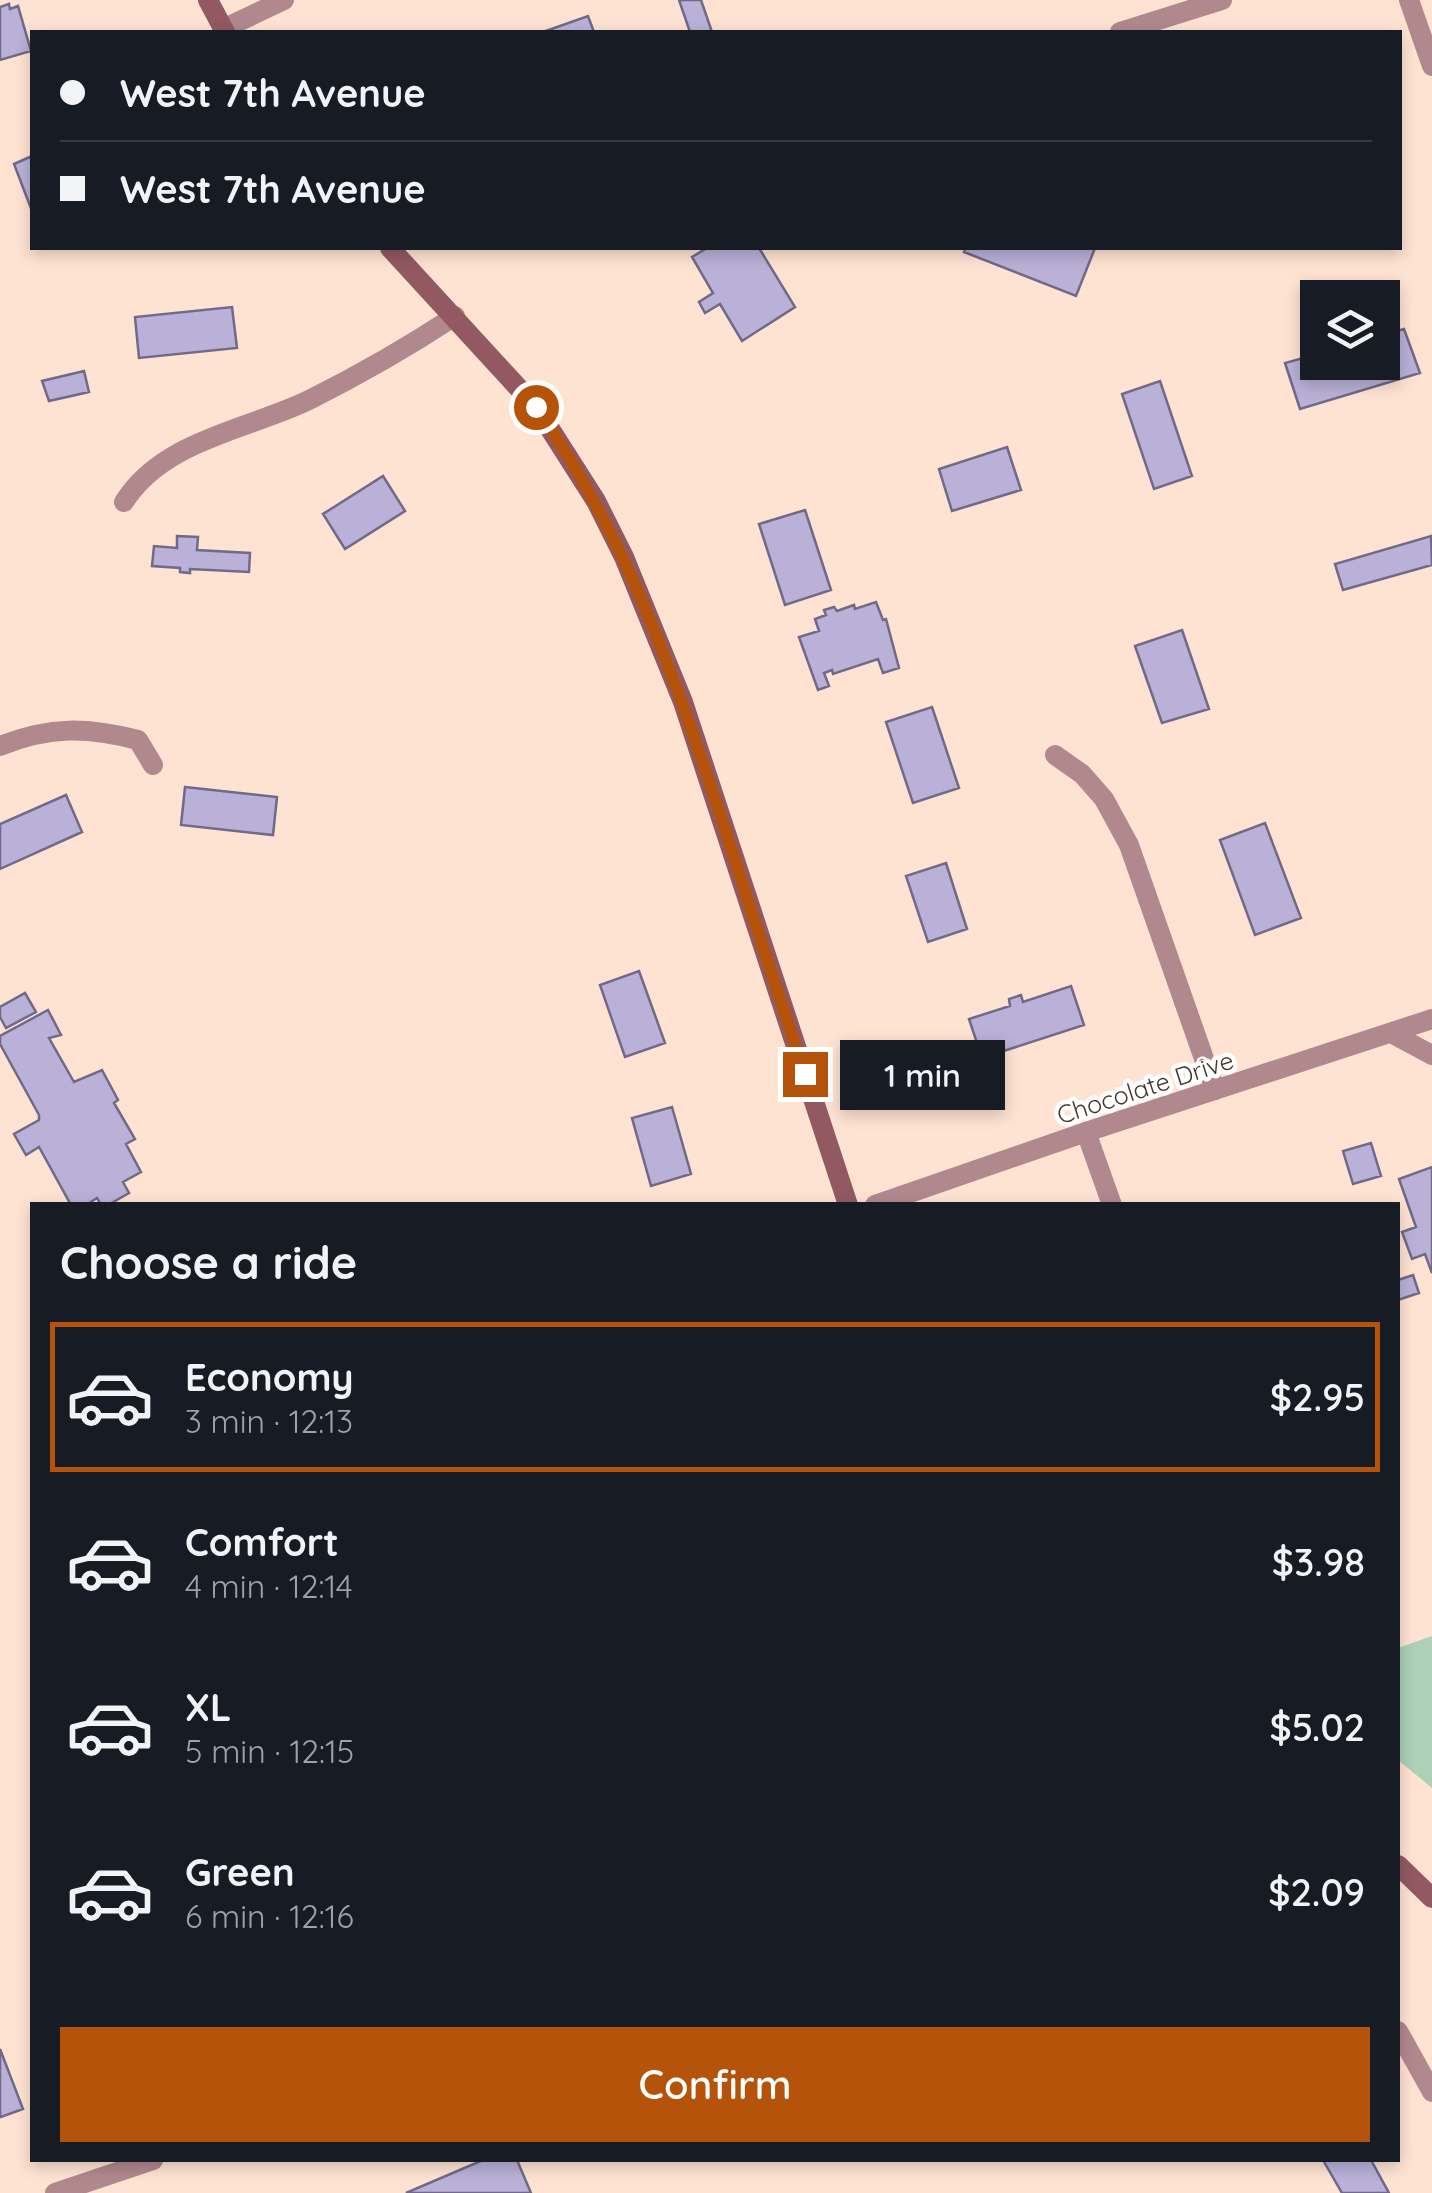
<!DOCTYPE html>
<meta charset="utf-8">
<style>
body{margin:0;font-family:Quicksand,sans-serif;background:#20242c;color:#f1f3f6;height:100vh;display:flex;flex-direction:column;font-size:38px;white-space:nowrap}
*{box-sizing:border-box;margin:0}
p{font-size:32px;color:#9ea1a6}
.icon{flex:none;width:55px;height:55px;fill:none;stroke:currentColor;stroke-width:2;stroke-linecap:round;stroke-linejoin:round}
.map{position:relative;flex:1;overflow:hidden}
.details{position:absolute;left:30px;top:1202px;width:1370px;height:960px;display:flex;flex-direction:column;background:#171b24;border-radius:0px;box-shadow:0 5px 15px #0003}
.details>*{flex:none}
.top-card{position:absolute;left:30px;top:30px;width:1372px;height:220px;border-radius:0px;box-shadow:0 5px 15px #0003;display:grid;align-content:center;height:220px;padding:0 30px;background:#171b24}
.controls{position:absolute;left:1300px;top:280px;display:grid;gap:20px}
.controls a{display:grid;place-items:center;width:100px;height:100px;border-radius:0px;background:#171b24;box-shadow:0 5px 15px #0003;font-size:50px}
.end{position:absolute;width:45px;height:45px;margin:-22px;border:12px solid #b45309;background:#fff;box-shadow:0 0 0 5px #fff}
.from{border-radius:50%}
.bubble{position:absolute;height:70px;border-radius:0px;background:#171b24;box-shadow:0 5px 15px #0003;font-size:32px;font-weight:600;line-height:70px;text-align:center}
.top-card b{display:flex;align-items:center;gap:35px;height:95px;font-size:38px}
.top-card b+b{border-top:2px solid #363941}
.top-card i{width:25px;height:25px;background:#f1f3f6}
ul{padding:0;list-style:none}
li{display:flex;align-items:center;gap:30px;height:150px;margin:0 20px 15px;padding:0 10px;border:5px solid transparent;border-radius:0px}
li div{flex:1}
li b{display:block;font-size:38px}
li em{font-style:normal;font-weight:600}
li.current{border-color:#b45309}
li>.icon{width:90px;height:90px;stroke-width:1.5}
h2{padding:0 30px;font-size:45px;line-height:120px}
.primary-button{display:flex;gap:20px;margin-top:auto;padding:20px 30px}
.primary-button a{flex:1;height:115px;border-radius:0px;background:#b45309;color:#fff;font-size:40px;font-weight:600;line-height:115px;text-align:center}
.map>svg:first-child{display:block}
</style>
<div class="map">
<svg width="1432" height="2193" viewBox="0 0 1432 2193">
<rect width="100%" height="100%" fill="#fee3d3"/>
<path fill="#acd1b7" d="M1432,1636V1788L1398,1760V1648Z"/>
<path fill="#b9b1d7" stroke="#706987" stroke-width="2.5" d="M679,0H701L712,32H690Z
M9,4L10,9L18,6L31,51L0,60V7Z
M588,16L594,32H543Z
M32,156V211L14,164Z
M707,248H759L795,307L742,341L720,304L705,313L699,302L713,293L692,257Z
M966,248H1095L1076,296L964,252Z
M232,307L237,348L139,358L135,317Z
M1404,329L1420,373L1300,409L1285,363L1318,354V362H1382V335Z
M84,371L89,392L49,401L42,381Z
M1160,381L1192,476L1154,489L1122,394Z
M1007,447L1021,490L952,511L939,469Z
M383,476L405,511L345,549L323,514Z
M805,510L831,590L785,605L759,524Z
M177,536L198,537L197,550L250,553L249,572L190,569V573L180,572V568L152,566L154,546L177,548Z
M1431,536L1432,565L1343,590L1335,564Z
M876,602L883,620L886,619L899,668L883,673L878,659L833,674L832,670L824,673L829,686L818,690L799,637L819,631L815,619L826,615L824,610L834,607L837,611L854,605L855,609Z
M1182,630L1209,709L1162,723L1135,646Z
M932,707L959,788L913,803L886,722Z
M185,787L277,797L273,835L181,825Z
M66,795L82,832L0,869V824Z
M1265,823L1301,918L1255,935L1220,840Z
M946,863L967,929L928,942L906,876Z
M639,971L665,1043L625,1057L600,985Z
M1071,986L1084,1025L982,1058L969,1019L1010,1006L1009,999L1021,995L1023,1002Z
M25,993L36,1012L6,1028L0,1017V1007Z
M48,1010L61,1035L49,1038L74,1082L102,1070L118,1100L114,1103L135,1139L126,1144L141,1172L123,1182L129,1193L108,1205H101L97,1198L86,1205H71L39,1147L26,1155L14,1134L39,1120V1115L0,1044V1036Z
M672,1107L691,1174L651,1186L632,1118Z
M1371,1143L1381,1176L1353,1184L1343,1151Z
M1432,1167V1273L1425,1254L1412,1259L1402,1232L1416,1227L1399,1179Z
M1413,1275L1419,1293L1398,1300V1280Z
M0,2049L23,2109L1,2117L0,2115Z
M483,2160H517L531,2193H406Z
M1323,2160H1371L1389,2193H1342Z"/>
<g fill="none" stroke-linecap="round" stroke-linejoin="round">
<path stroke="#b1888e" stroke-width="20" d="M223,29L284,0
M1120,32L1222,0
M124,502C163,440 247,430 309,400C359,375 408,347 455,316
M0,746C50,726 87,727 138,740L153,765
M1055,755L1082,774L1104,799L1129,845L1215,1090
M1086,1132L1112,1205
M1398,2031L1432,2092"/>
<path stroke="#b1888e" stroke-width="20" d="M1409,0L1432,66
M1391,1033L1432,1055
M875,1205L1086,1132L1432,1019
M55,2193L153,2160"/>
<path stroke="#935963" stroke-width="20" d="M208,0L225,32
M390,248L536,407L596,501L624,557L683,702L848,1205
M1398,1865L1432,1898"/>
</g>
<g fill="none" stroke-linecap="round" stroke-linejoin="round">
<path stroke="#b45309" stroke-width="12" d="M536,407C625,535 671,667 720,814C748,901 776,988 805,1074"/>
</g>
<g text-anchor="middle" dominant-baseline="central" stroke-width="9" stroke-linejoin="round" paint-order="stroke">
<g font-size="25" fill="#43362e" stroke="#fff">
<text transform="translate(1145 1087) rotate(-18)">Chocolate Drive</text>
</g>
</g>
</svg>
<div class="controls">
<a><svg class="icon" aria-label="layers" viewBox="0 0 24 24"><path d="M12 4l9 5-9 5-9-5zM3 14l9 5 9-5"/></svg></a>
</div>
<i class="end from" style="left:536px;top:407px"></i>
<i class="end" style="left:805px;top:1074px"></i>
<div class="bubble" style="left:840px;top:1040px;width:165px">1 min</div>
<div class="top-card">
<b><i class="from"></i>West 7th Avenue</b>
<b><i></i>West 7th Avenue</b>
</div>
<section class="details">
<h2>Choose a ride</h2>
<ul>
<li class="current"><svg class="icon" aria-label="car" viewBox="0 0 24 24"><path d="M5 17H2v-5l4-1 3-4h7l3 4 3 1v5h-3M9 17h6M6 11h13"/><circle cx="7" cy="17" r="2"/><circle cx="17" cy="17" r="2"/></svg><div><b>Economy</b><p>3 min · 12:13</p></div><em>$2.95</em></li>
<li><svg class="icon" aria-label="car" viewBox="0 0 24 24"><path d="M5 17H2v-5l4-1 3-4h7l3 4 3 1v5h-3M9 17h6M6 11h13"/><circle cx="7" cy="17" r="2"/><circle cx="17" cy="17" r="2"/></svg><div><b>Comfort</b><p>4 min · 12:14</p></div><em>$3.98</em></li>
<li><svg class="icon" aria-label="car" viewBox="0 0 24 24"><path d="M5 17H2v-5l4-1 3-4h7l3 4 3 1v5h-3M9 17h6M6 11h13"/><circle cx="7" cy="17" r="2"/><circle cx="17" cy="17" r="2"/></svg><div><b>XL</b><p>5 min · 12:15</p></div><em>$5.02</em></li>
<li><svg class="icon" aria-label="car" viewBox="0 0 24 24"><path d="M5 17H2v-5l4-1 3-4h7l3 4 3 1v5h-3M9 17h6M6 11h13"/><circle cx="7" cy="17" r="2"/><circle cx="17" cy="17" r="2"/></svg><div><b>Green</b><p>6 min · 12:16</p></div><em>$2.09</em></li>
</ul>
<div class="primary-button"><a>Confirm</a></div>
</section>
</div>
